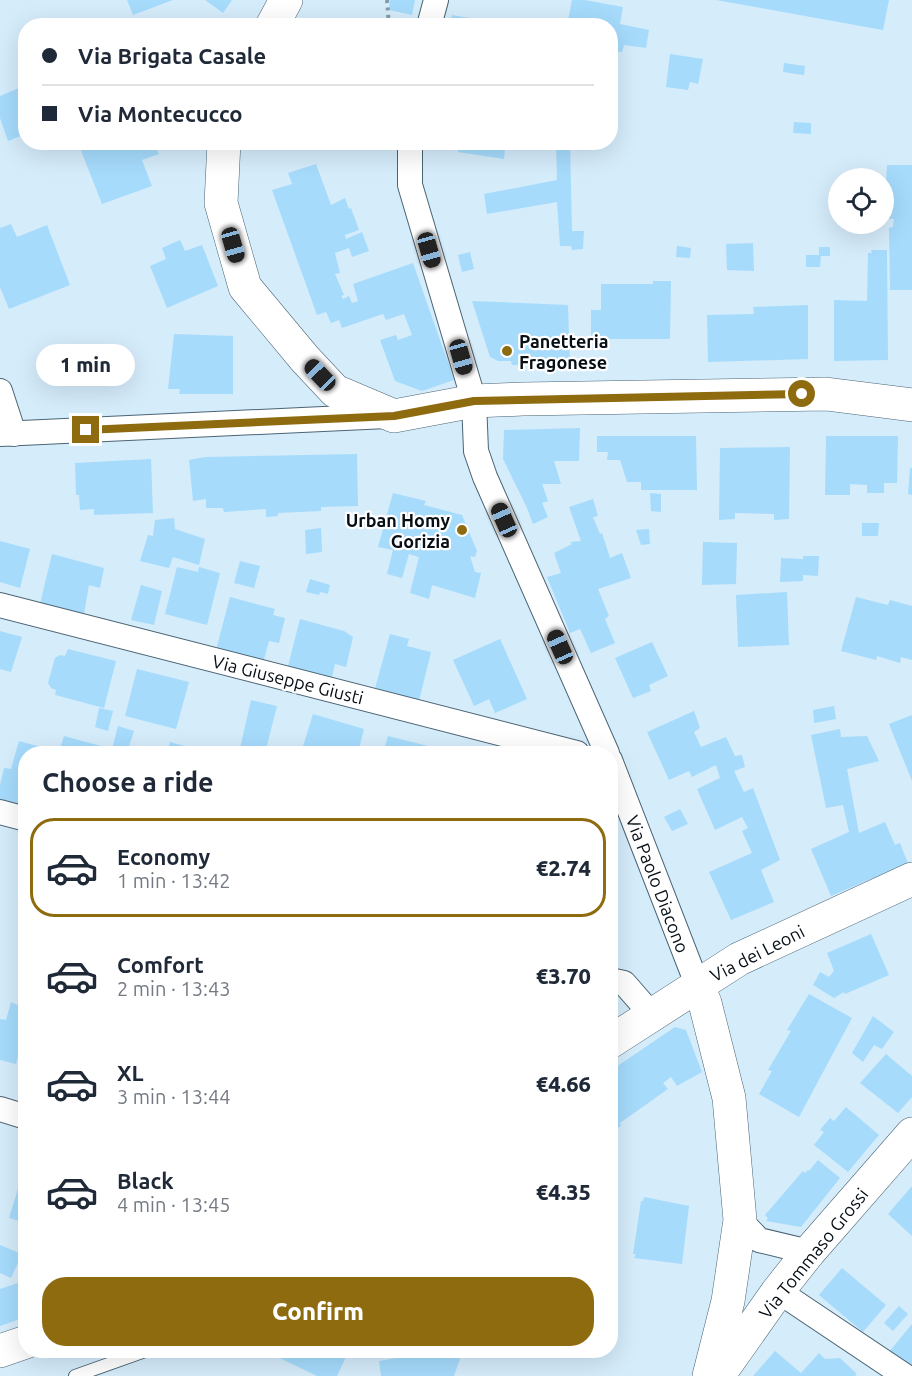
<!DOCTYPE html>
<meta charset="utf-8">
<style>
body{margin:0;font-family:Ubuntu,sans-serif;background:#f6f6f7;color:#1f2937;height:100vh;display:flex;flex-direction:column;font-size:22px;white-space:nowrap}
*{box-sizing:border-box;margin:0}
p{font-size:20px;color:#747a83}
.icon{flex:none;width:33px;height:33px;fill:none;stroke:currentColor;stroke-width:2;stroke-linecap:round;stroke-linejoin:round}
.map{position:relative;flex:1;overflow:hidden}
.panel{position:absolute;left:18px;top:746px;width:600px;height:612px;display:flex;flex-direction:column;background:#fff;border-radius:24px;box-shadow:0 6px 24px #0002}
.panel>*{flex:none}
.guide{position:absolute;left:18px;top:18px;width:600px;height:132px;border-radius:24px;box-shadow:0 6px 24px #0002;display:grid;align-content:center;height:132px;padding:0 24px;background:#fff}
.buttons{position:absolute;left:828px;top:168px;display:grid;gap:12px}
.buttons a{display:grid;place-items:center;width:66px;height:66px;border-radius:50%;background:#fff;box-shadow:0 6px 24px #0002;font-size:30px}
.end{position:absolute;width:27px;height:27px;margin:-14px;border:8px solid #8e6b0e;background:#fff;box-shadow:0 0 0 3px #fff}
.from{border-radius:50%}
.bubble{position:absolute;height:42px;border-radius:21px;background:#fff;box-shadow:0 6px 24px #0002;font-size:20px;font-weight:800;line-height:42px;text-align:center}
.car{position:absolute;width:18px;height:36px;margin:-18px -9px;border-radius:8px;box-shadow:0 0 4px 2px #0007;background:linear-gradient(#222 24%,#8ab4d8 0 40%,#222 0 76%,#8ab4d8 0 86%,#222 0)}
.guide b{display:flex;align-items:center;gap:21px;height:57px;font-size:22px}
.guide b+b{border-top:2px solid #e0e1e3}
.guide i{width:15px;height:15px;background:#1f2937}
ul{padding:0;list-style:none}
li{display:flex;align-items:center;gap:18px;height:99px;margin:0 12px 9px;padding:0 12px;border:3px solid transparent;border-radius:24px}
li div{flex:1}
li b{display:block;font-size:22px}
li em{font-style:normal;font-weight:800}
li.on{border-color:#8e6b0e}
li>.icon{width:54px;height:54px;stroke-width:1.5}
h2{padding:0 24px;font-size:27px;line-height:72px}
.primary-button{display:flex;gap:12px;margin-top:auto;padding:12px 24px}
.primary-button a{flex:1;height:69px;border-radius:24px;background:#8e6b0e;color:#fff;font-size:24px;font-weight:800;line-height:69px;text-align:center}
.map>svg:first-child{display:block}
</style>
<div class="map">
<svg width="912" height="1376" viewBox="0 0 912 1376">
<rect width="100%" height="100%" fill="#d5ecfb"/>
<path fill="#a6dbfc" d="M127,0H173L133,15Z
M205,0H232L223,13Z
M390,0H415L412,15L389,10Z
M572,0H585L623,7L620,24L649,30L646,48L624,45L622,52L610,51V26H567Z
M716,0H889L883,30Z
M452,15L504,24V26H450Z
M670,54L703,59L698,84L690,82L688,90L666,87Z
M784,63L805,66L804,75L783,72Z
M26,85V134L8,141L0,118V96Z
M794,122L811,123V134L793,133Z
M94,142H154L159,154L142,160L152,186L102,204L80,148Z
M459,142H506L504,159L458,152Z
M556,142H570L572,231H584L583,249L572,250L571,246H560L557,202L487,214L484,194L557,180Z
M316,164L331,205L345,198L349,209L351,208L359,230L345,235L346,239L362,232L369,251L352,257L349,248L335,253L340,273L335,274L344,295L341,296L343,299L349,296L352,303L358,301L353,284L413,263L454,380L422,391L395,381L380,340L396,335L398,340L412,335L404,314L386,320L383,314L342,328L339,320L331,323L326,312L317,315L272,190L292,184L288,173Z
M887,165H912V290H890L889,228L893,227L894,219H884Z
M11,224L17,237L47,225L70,285L9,309L0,287V228Z
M180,240L185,251L202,245L218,286L167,308L150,266L166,259L162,248Z
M753,243L754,271L727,270L726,244Z
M677,246L691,248L690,258L676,257Z
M819,247H830V256H821L820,267H806V255H819Z
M871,250H887L888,360L834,361V300L867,301L868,253H872Z
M470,252L474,269L462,272L458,255Z
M653,281H671L670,339H591V310H601V284H653Z
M472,301L568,305L570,364L512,365L511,361H498L490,357Z
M808,305V359L708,362L707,315L754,314L753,307Z
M174,334L233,336V394H179L180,389H168Z
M580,428L579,461H554L561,484H542L548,501L542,503L548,517L533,524L527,508L503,459L504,430Z
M597,436H696L697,490H641V482H627L620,460H607L608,452H597Z
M826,436H898L897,483H884V493H867V485L850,484V495H825Z
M790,447L789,519L774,520V514L735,513V519L719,520L720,448Z
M357,454L358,506L321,507V511L278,513V516L266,517V509L224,512L223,508H206V499L193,501L189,460L205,457Z
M151,459L153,513L94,515V509L80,510L79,495H76L75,463Z
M910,468H912V495L908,494Z
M393,493L426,501L424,505L462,515L477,551L475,557L470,556L475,572L481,573L475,598L432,585L429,599L410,593L419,557L409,554L402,578L387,574L393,550L378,547Z
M650,493L661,494V512L651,511Z
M593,499L598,516L593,517L600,534L602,533L610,558L622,553L631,578L598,589L609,616L605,619L615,643L591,653L580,629L570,633L547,577L561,573L554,553L572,544L570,542L581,541L569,507Z
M174,518L175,529L205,539L199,565L173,557L169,568L140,561L148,535L153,536L155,520Z
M862,523H879L878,536H862Z
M321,528L322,552L306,554L305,530Z
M649,529L650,544L641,545L636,530Z
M0,541L30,549L20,588L0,582Z
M703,542L737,543L736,584L702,585Z
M52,554L104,568L100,588L89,585L84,614L40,604Z
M803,556H819L818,576L803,575V581L780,582L781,558L803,559Z
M240,561L260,566L254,588L234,583Z
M177,567L198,572L199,567L220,573L207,625L165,614Z
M310,579L330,585L328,594L320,592L319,595L306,592Z
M141,585L162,591L154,625L131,620Z
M787,592L789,645L738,647L736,595Z
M230,597L275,609L273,615L285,618L279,643L269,641L263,663L216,650Z
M856,597L888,605L890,600L912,606V660L901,657L900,663L877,656L876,660L841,651Z
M300,619L344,631L353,637L346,667L335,664L331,681L287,670Z
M0,631L22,637L11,672L0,669Z
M390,634L409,639L407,646L431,652L418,705L374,692Z
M500,639L527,699L495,713L489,699L474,706L453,660Z
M652,642L668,676L649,685L651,691L633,698L615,658Z
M68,649L116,661L104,708L55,695L56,690L51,688L48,683L55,658L60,655L65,656Z
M137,669L189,682L176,729L125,716Z
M251,700L277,706L265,753H239Z
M834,706L836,719L814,723L813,710Z
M99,708L113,711L108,731L95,727Z
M694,711L700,728L694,732L701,747L726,737L735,756L742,755L745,767L734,771L744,792L753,788L780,860L761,870L774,902L731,920L709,872L752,853L742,831L748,828L742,817L715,830L697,789L720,778L716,765L692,777L689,771L669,780L647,732Z
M313,714L364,729L358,753H301Z
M912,715V781L889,724Z
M118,726L134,731L127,753H26V809L0,802V785L4,768L11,769L19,741L59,752L64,736L112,749Z
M840,729L841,737L867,736L879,761L847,769L859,833L885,822L895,845L900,843L909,866L874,881L873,878L831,896L811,849L849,832L843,805L826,808L811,735Z
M388,736L428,746L426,753H383Z
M170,742L188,747L186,753H167Z
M680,809L688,824L672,831L664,817Z
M871,934L889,975L845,994L844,992L834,998L813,985L820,972L829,977L834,971L827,953Z
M809,994L852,1018L799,1117L759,1094L772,1071L768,1070L791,1031L787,1030Z
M11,1002L26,1009V1045L22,1058L18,1057L16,1064L0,1060V1019L6,1020Z
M873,1016L894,1032L882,1049L874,1045L863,1062L852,1053Z
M675,1027L686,1030L702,1072L677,1086L671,1077L663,1083L668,1089L620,1123L621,1126L610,1132V1071Z
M886,1054L912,1076V1097L898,1113L860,1083Z
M846,1107L879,1135L848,1172L814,1145L824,1132L820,1130L830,1118L834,1121Z
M818,1160L840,1178L801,1227L766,1221L768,1218L765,1215L803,1171L805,1173L808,1170L809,1171Z
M21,1179L26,1180V1223L9,1218Z
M912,1186V1236L888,1214Z
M644,1197L689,1206L682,1264L634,1258L636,1254H633L641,1201H643Z
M0,1245L22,1254L11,1278L0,1273Z
M842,1268L886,1305L863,1332L819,1295Z
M18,1283L24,1286L26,1289V1317L0,1326V1289Z
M899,1306L908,1314L893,1331L884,1323Z
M912,1324V1371L889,1352Z
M263,1350H334L346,1357L337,1376H317Z
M415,1350H463L454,1376H381L379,1361L413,1355Z
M775,1351L801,1373L819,1353L825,1359L840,1358L857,1374L855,1375L856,1376H753Z"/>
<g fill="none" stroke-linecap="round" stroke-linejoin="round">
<defs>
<path id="lane" d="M75,1376L148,1350"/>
<path id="street" d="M429,26L436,0
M410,142V185L474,401L476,451L485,477L607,753
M0,391L14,434
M0,434L387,416
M0,605L577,753
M610,760L697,984
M0,812L26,819
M610,980L624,983L651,1014
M0,1109L26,1117
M740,1220L759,1240L809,1252
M778,1291L905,1376"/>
<path id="secondary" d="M272,26L286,0
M224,142L221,203L245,287L305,359L335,391L394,416L474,401L523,399L826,394L912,405
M697,984L705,1003L729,1098L740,1220L728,1301L709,1376
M610,1042L739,959L912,879
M0,1351L26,1342
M718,1376L778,1291L809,1252L912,1134"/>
</defs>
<use href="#lane" stroke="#4b6474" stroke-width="14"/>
<use href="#street" stroke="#4b6474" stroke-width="26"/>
<use href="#secondary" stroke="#4b6474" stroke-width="34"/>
<path stroke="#8799a5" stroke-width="4" stroke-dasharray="3 4.5" stroke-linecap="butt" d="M387,0L389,26"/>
<use href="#lane" stroke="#fff" stroke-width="12"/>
<use href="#street" stroke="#fff" stroke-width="24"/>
<use href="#secondary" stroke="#fff" stroke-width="33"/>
</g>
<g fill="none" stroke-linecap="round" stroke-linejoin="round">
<path stroke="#8e6b0e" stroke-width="8" d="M86,430L394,416L474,401L802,394"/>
</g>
<g fill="#8e6b0e" stroke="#fff" stroke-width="2">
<circle cx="507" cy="351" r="6"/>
<circle cx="462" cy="530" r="6"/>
</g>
<g text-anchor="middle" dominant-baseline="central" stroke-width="4.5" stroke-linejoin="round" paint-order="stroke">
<g font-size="18" font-weight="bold" fill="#060f15" stroke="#fff" text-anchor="start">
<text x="519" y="341">Panetteria<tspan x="519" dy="21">Fragonese</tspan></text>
<text x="450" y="520" text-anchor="end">Urban Homy<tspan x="450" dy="21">Gorizia</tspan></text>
</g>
<g font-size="18" fill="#060f15" stroke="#fff">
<text transform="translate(288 679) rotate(14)">Via Giuseppe Giusti</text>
<text transform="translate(658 884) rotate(69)">Via Paolo Diacono</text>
<text transform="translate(757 953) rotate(-27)">Via dei Leoni</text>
<text transform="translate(813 1253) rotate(-51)">Via Tommaso Grossi</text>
</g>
</g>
</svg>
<div class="buttons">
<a><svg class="icon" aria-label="locate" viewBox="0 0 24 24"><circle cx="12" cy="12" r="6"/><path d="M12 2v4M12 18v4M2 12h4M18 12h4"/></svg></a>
</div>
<i class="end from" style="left:802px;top:394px"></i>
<i class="end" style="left:86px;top:430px"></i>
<div class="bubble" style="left:36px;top:344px;width:99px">1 min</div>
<i class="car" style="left:233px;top:245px;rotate:164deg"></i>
<i class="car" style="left:429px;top:250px;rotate:164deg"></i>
<i class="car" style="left:461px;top:357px;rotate:164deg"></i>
<i class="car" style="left:320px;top:375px;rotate:316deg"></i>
<i class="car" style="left:504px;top:520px;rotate:336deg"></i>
<i class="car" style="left:560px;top:647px;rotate:336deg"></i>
<div class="guide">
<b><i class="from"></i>Via Brigata Casale</b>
<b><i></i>Via Montecucco</b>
</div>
<section class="panel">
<h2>Choose a ride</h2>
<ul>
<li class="on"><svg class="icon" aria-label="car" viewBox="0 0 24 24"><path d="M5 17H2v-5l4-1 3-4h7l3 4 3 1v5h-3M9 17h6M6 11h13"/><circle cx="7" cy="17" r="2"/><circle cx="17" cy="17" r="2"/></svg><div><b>Economy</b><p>1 min · 13:42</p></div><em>€2.74</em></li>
<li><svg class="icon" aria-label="car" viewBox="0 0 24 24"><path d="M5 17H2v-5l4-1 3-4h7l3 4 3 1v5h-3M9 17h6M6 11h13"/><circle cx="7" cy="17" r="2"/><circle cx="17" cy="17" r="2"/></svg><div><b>Comfort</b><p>2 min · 13:43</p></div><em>€3.70</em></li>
<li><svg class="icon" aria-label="car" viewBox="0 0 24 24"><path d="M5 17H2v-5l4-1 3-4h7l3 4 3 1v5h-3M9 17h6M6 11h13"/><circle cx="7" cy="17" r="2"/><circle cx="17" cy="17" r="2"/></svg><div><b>XL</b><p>3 min · 13:44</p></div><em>€4.66</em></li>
<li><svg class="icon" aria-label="car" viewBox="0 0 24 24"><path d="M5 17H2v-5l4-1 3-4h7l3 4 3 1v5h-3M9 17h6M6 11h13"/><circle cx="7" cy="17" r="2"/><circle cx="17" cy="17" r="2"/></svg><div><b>Black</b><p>4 min · 13:45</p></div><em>€4.35</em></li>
</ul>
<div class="primary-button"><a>Confirm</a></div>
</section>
</div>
